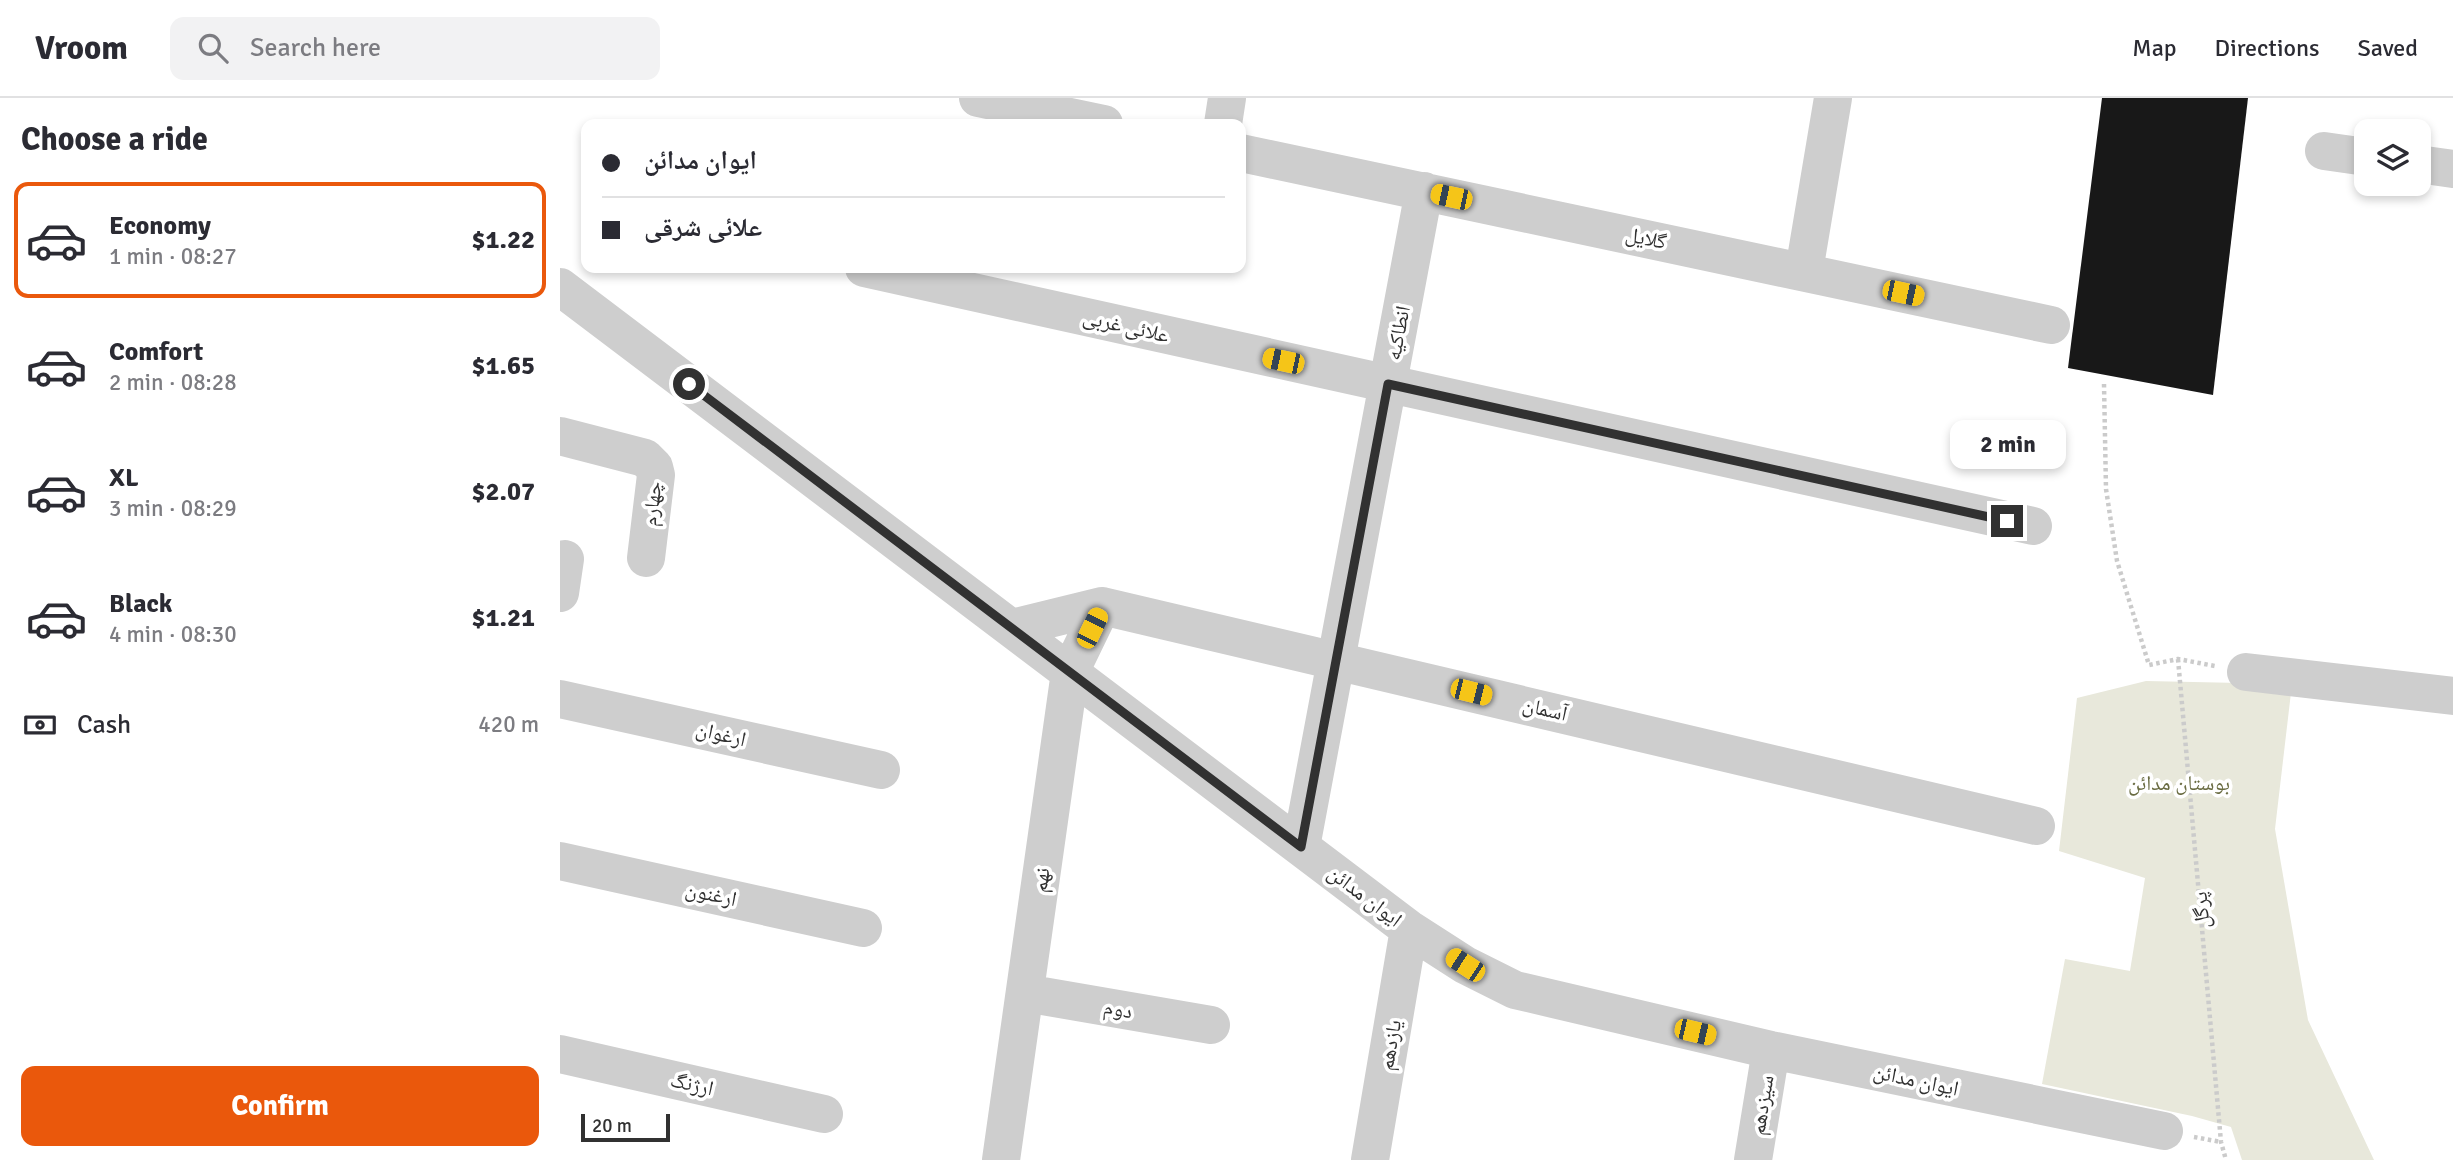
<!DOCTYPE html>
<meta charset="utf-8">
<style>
body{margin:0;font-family:Signika,"Noto Naskh Arabic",sans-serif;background:#f2f2f3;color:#2b2b33;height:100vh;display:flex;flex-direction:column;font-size:26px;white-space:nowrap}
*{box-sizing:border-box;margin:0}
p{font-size:23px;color:#7c7c81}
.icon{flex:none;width:38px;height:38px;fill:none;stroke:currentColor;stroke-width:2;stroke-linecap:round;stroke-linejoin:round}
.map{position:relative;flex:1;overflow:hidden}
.details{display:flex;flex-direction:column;background:#fff;width:560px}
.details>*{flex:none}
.guide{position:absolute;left:21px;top:21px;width:665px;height:154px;border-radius:14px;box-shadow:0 4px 10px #0003;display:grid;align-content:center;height:154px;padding:0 21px;background:#fff}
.fabs{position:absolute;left:1794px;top:21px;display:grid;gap:14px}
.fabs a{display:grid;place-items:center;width:77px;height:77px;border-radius:14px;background:#fff;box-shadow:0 4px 10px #0003;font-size:35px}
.scale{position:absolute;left:21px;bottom:18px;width:89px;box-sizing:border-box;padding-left:7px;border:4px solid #313131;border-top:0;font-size:19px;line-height:24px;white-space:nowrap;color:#313131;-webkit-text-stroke:5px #fff;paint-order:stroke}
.end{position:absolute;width:32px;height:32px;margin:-16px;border:9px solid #313131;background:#fff;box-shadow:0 0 0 4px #fff}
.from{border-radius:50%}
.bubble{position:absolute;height:49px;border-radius:14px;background:#fff;box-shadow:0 4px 10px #0003;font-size:23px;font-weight:700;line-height:49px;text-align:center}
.car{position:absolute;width:21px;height:42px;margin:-21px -10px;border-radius:9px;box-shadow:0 0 5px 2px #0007;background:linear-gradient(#f5c518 24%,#345 0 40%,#f5c518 0 76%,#345 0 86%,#f5c518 0)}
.guide b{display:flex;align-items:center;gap:24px;height:66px;font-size:26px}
.guide b+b{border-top:2px solid #e1e1e2}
.guide i{width:18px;height:18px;background:#2b2b33}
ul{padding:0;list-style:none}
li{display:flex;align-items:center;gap:21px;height:116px;margin:0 14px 10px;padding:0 7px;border:4px solid transparent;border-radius:14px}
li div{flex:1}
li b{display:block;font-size:26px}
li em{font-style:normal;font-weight:700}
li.on{border-color:#ea580c}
li>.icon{width:63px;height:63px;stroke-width:1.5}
h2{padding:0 21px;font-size:32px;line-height:84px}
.pay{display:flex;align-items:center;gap:18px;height:77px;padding:0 21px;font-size:26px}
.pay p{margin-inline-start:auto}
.button{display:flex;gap:14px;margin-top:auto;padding:14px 21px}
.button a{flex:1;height:80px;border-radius:14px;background:#ea580c;color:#fff;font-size:28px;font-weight:700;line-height:80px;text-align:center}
header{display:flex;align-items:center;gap:42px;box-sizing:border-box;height:98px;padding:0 35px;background:#fff;border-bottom:2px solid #e1e1e2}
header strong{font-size:33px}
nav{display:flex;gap:38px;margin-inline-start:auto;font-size:24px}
.search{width:490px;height:63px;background:#f2f2f3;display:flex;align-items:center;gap:18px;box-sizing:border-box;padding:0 24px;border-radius:14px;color:#7c7c81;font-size:26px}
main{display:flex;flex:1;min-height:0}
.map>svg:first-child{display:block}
</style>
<header>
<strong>Vroom</strong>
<div class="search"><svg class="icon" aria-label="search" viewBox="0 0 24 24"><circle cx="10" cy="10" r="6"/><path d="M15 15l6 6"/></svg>Search here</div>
<nav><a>Map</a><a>Directions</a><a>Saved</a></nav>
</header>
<main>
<section class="details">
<h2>Choose a ride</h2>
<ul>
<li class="on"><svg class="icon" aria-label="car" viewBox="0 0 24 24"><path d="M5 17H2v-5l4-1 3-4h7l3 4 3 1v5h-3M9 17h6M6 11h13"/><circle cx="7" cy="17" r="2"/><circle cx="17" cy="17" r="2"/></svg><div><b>Economy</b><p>1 min · 08:27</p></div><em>$1.22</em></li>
<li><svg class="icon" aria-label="car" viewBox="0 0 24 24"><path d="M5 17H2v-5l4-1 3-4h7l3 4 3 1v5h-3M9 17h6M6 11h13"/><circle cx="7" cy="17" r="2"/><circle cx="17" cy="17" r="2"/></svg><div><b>Comfort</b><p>2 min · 08:28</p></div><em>$1.65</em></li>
<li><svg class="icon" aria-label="car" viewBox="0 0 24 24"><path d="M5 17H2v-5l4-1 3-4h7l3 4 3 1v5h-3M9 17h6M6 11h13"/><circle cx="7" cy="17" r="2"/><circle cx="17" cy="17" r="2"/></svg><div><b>XL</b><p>3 min · 08:29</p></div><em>$2.07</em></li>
<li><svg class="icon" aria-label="car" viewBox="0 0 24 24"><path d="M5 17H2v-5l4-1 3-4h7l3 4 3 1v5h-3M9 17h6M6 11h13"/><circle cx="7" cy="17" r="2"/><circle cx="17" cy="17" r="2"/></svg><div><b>Black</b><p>4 min · 08:30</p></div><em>$1.21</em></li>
</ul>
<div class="pay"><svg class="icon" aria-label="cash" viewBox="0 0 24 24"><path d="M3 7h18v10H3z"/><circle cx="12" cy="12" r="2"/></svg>Cash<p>420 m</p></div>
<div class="button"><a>Confirm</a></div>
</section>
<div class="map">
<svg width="1893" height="1062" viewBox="0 0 1893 1062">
<rect width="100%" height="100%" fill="#fff"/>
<path fill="#e8e8db" d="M1586,583L1732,586L1715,731L1748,922L1814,1062H1682L1671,1029L1632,1018L1482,986L1505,861L1570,873L1585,780L1499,753L1517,600Z"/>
<path fill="#181818" d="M1542,0H1688L1653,297L1508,270Z"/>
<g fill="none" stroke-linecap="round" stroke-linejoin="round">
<path stroke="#cbcbcb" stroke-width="4.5" stroke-dasharray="3.5 3.5" stroke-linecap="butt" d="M1544,286L1546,391L1557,463L1589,567L1618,561L1655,568
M1618,561L1661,1044L1666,1062
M1634,1039L1661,1044"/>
<path stroke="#cecece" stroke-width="38" d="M418,0L544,26
M663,26L667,0
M1764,53L1806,59
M681,55L1491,227
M1858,66L1893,71
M304,170L1473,428
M1244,173L1273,0
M0,189L849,831L905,867L955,892L1211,952L1604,1033
M0,338L85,360L94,369L96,377L86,460
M0,495L5,461
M452,530L542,508L1476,728
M1686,574L1893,598
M0,601L321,672
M741,749L864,93
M0,763L303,830
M465,895L651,927
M0,956L264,1016
M441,1062L510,574L542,508
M810,1062L849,831
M1193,1062L1211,952"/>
</g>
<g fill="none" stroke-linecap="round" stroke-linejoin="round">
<path stroke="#313131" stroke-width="9" d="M129,286L741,749L828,286L1447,423"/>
</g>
<g text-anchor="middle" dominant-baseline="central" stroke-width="7" stroke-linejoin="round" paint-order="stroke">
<g font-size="21" fill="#313131" stroke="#fff">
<text transform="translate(1086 140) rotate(12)">گلایل</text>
<text transform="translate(566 228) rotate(13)">علائی غربی</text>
<text transform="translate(838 235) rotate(-79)">انطاکیه</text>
<text transform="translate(92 406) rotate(-84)">چهارم</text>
<text transform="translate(985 611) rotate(13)">آسمان</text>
<text transform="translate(161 636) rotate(13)">ارغوان</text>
<text transform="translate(481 782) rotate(-82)">نهم</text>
<text transform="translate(151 796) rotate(12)">ارغنون</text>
<text transform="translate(805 798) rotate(37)">ایوان مدائن</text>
<text transform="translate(1641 812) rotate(-95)">پرگل</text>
<text transform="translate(558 911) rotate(10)">دوم</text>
<text transform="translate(830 947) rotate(-80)">یازدهم</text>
<text transform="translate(1356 982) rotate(12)">ایوان مدائن</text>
<text transform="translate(132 986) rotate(13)">ارژنگ</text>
<text transform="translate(1202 1007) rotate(-81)">سیزدهم</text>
</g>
<g font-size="21" fill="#696b41" stroke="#fff">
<text x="1619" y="685">بوستان مدائن</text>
</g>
</g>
</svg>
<div class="fabs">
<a><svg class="icon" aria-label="layers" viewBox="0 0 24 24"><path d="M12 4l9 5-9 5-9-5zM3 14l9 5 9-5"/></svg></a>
</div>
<div class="scale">20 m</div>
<i class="end from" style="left:129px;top:286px"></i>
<i class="end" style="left:1447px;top:423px"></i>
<div class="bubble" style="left:1390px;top:322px;width:116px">2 min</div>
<i class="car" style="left:891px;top:99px;rotate:282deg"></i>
<i class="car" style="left:1343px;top:195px;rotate:102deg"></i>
<i class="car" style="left:723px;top:263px;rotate:282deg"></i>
<i class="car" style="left:532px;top:530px;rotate:26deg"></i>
<i class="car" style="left:911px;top:594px;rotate:104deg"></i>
<i class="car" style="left:905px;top:867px;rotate:303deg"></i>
<i class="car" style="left:1135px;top:934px;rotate:103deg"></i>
<div class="guide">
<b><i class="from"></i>ایوان مدائن</b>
<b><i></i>علائی شرقی</b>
</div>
</div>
</main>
